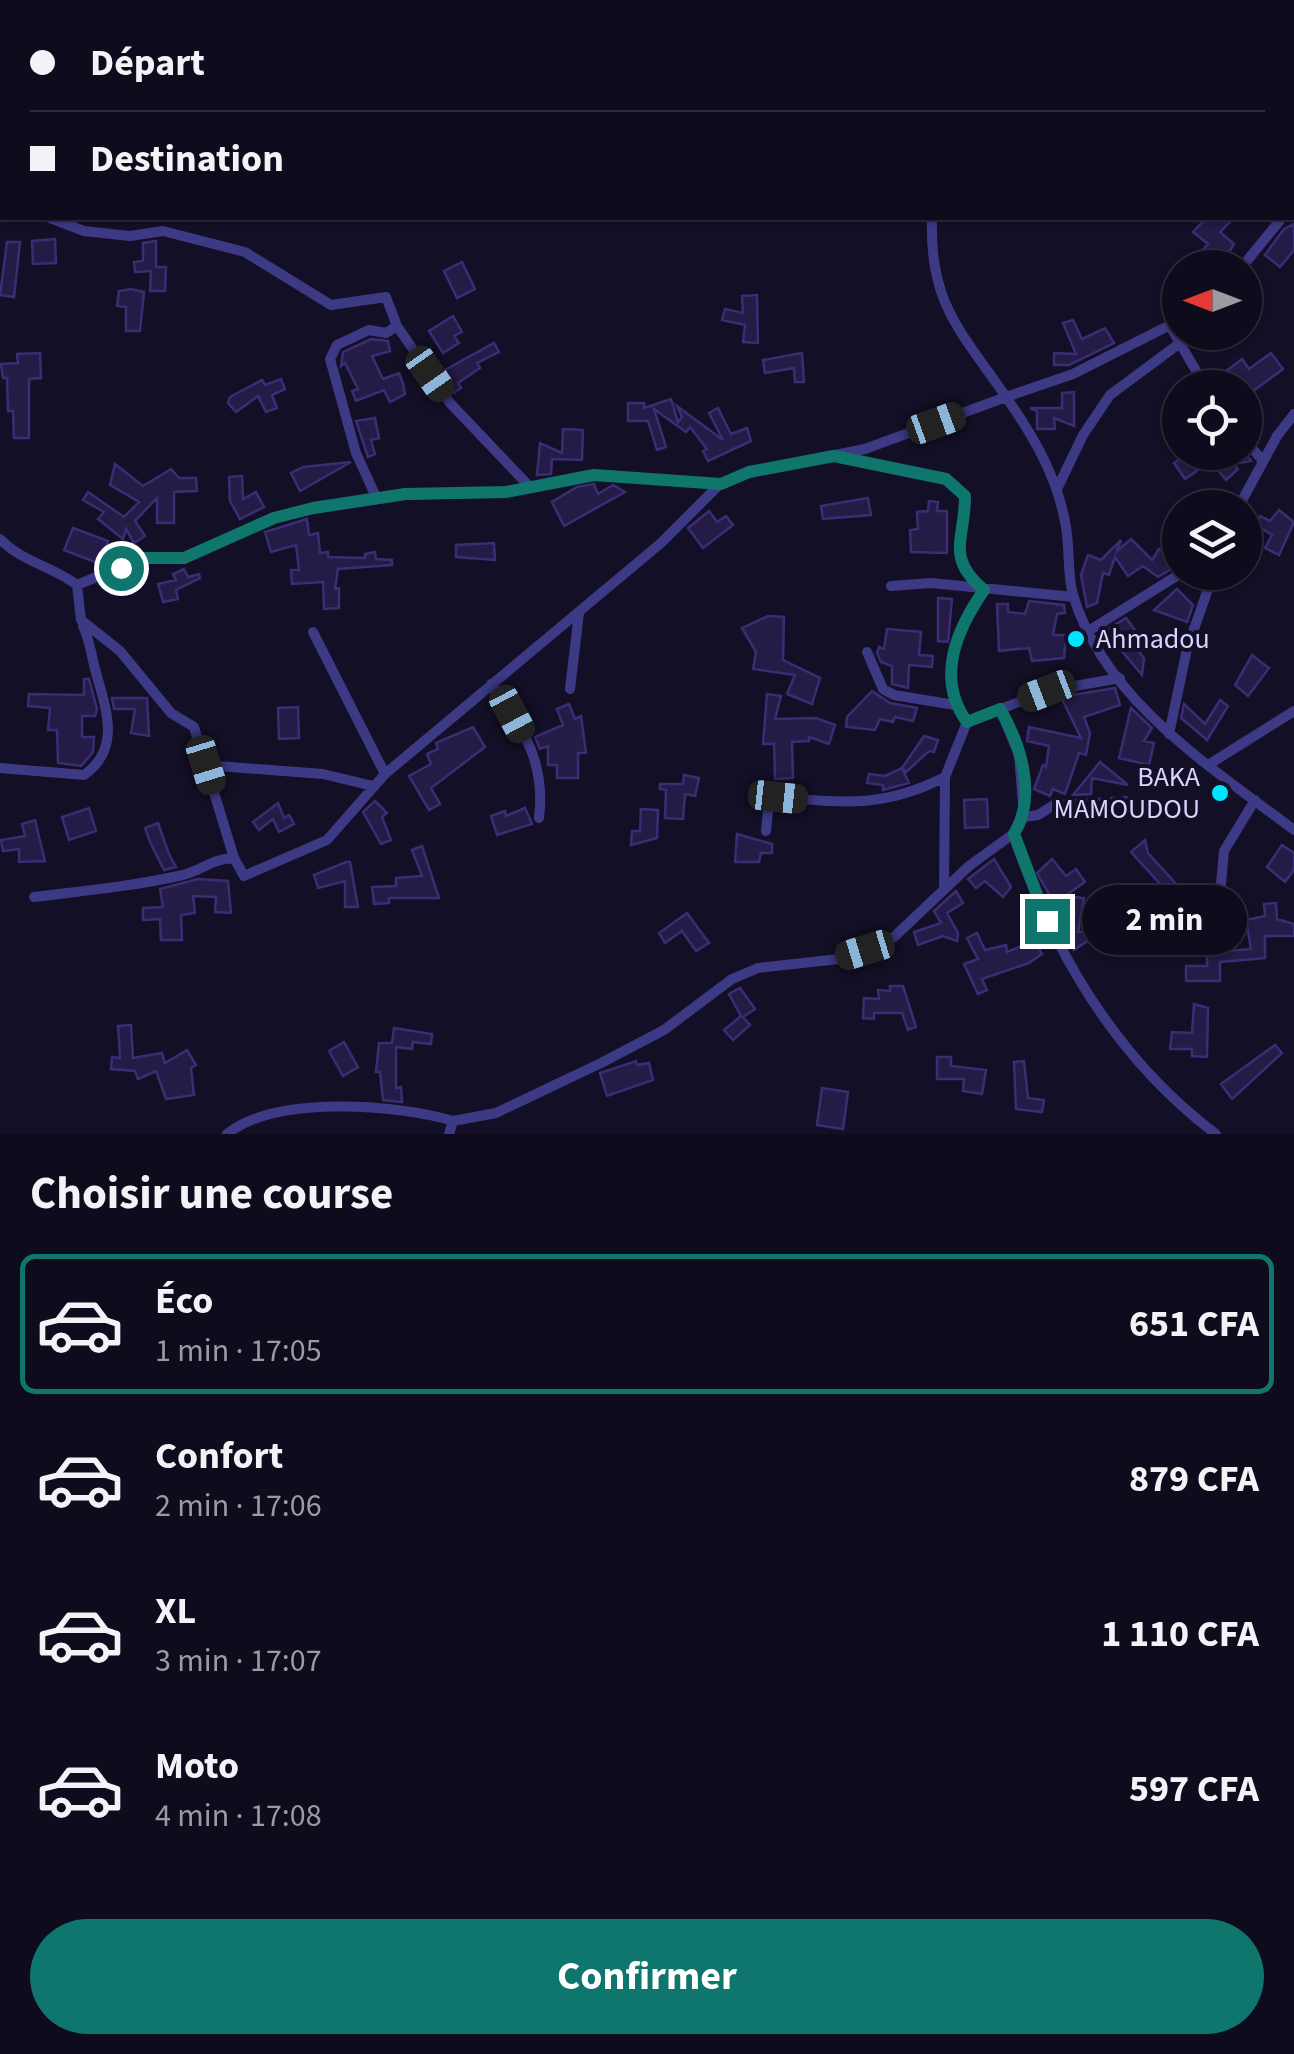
<!DOCTYPE html>
<html lang="fr">
<meta charset="utf-8">
<style>
body{margin:0;font-family:"Source Sans 3",sans-serif;background:#171425;color:#f1f3f6;height:100vh;display:flex;flex-direction:column;font-size:38px;white-space:nowrap}
*{box-sizing:border-box;margin:0}
p{font-size:32px;color:#9b9ba3}
.icon{flex:none;width:55px;height:55px;fill:none;stroke:currentColor;stroke-width:2;stroke-linecap:round;stroke-linejoin:round}
.map{position:relative;height:1134px;overflow:hidden}
.details{display:flex;flex-direction:column;background:#0e0b1c;flex:1}
.details>*{flex:none}
.banner{position:absolute;left:0px;top:0px;width:1295px;height:220px;box-shadow:0 2px 8px #0004,0 0 0 2px #2e2b3b;display:grid;align-content:center;height:220px;padding:0 30px;background:#0e0b1c}
.needle{width:65px;rotate:270deg}
.buttons{position:absolute;left:1162px;top:250px;display:grid;gap:20px}
.buttons a{display:grid;place-items:center;width:100px;height:100px;border-radius:50%;background:#0e0b1c;box-shadow:0 2px 8px #0004,0 0 0 2px #2e2b3b;font-size:50px}
.end{position:absolute;width:45px;height:45px;margin:-22px;border:12px solid #0f766e;background:#fff;box-shadow:0 0 0 5px #fff}
.from{border-radius:50%}
.bubble{position:absolute;height:70px;border-radius:35px;background:#0e0b1c;box-shadow:0 2px 8px #0004,0 0 0 2px #2e2b3b;font-size:32px;font-weight:700;line-height:70px;text-align:center}
.car{position:absolute;width:30px;height:60px;margin:-30px -15px;border-radius:12px;box-shadow:0 0 8px 2px #0007;background:linear-gradient(#222 24%,#8ab4d8 0 40%,#222 0 76%,#8ab4d8 0 86%,#222 0)}
.banner b{display:flex;align-items:center;gap:35px;height:95px;font-size:38px}
.banner b+b{border-top:2px solid #2e2b3b}
.banner i{width:25px;height:25px;background:#f1f3f6}
ul{padding:0;list-style:none}
li{display:flex;align-items:center;gap:30px;height:140px;margin:0 20px 15px;padding:0 10px;border:5px solid transparent;border-radius:15px}
li div{flex:1}
li b{display:block;font-size:38px}
li em{font-style:normal;font-weight:700}
li.on{border-color:#0f766e}
li>.icon{width:90px;height:90px;stroke-width:1.5}
h2{padding:0 30px;font-size:45px;line-height:120px}
.primary-button{display:flex;gap:20px;margin-top:auto;padding:20px 30px}
.primary-button a{flex:1;height:115px;border-radius:60px;background:#0f766e;color:#fff;font-size:40px;font-weight:700;line-height:115px;text-align:center}
.map>svg:first-child{display:block}
</style>
<div class="map">
<svg width="1294" height="1134" viewBox="0 0 1294 1134">
<rect width="100%" height="100%" fill="#130f26"/>
<path fill="#241b47" stroke="#3b2d73" stroke-width="2.5" d="M1206,218H1234L1220,232L1234,244L1219,268H1207L1196,257L1208,244L1193,232Z
M1294,224V250L1280,267L1265,255L1284,229Z
M55,239L56,263L33,264L32,241Z
M156,241V267H166L165,291H150L151,271L135,272L134,262L143,261V243Z
M7,242H20L14,297L0,295Z
M462,262L475,289L457,298L444,271Z
M131,289L144,292L140,331H126V307L117,306L119,291Z
M757,295L758,343L743,342L745,325L722,320L725,309L743,313L742,296Z
M453,316L462,332L454,336L459,343L443,353L429,331Z
M1073,320L1082,339L1105,328L1114,343L1069,365H1054V353L1076,354L1063,323Z
M371,339L388,341L390,351L372,356L383,379L399,373L403,383L405,394L390,402L384,390L356,401L352,391L358,389L345,363L341,366L343,352Z
M494,343L499,352L477,363L480,368L458,383L461,388L454,393L442,376L447,373L445,370Z
M40,353L41,378L29,379V438H14L13,411H8L7,378H3L1,364L18,363L17,354Z
M802,353L804,382H795L794,368L765,373L763,360Z
M1271,353L1283,369L1245,397V388H1230L1221,375L1242,359L1249,369Z
M281,379L285,389L272,395L277,408L266,412L258,396L236,412L228,403L230,397L262,380L265,385Z
M1074,392V426L1054,418L1055,429H1037V411L1030,408H1062V393Z
M671,399L678,422L682,417L677,406L723,440L709,413L718,408L731,434L747,428L751,441L708,461L703,451L707,449L690,427L686,432L654,409L666,447L657,450L648,421H628V403H644V408Z
M375,418L379,438L371,440L375,454L368,457L356,421Z
M563,429L583,430L582,460L552,459L551,474L537,475L540,443L562,453Z
M1190,452H1224L1233,463L1244,452L1251,461L1234,464L1238,469L1226,480L1211,461L1185,479L1174,463Z
M351,462L300,491L291,473L303,467Z
M115,464L143,486L171,469L179,478H196L197,491L174,492V523H157V498L135,521L145,536L134,543L126,529L123,539L98,519L104,512L83,500L88,492L124,517L139,502L110,485Z
M242,476L243,499L256,492L264,507L240,519L230,501L229,477Z
M594,484L598,494L613,485L625,492L564,526L552,502L577,487Z
M868,498L871,515L823,519L821,506Z
M929,501L938,502L937,511H947V553L911,552L910,530L918,529L917,512L928,511Z
M1279,510L1294,522L1279,555L1265,548L1272,535L1256,525L1260,516L1270,521Z
M709,511L717,522L726,516L733,525L703,548L688,528Z
M307,519L309,535L318,533L320,553L328,552V557L365,558V554L375,552L376,559L392,560V565L338,569L335,589L339,588V608L324,609L323,582L292,584L291,570H299L296,545L271,552L265,532Z
M73,528L108,541L100,564L64,550Z
M1131,539L1152,560L1159,549L1180,564L1158,577L1143,566L1128,576L1115,557L1109,575L1103,573L1097,603L1087,607L1081,575L1088,555L1101,560L1121,540L1117,551Z
M494,543L495,560L456,557V545Z
M184,569L188,577L199,574L200,578L176,590L178,599L163,602L158,584L176,580L173,574Z
M1177,589L1193,605L1187,622L1154,610Z
M938,598L952,599L948,642L938,641Z
M1029,601L1064,605L1065,613L1057,614L1053,635H1066L1064,658L1032,661L1029,648L999,651L997,604H1008V612L1025,614Z
M768,616L784,617L783,660L820,678L812,704L787,694L795,675L753,669L756,652L742,628Z
M1126,618L1141,638L1133,644L1144,658L1142,675L1105,631Z
M887,629L921,632L919,655L933,656L932,667L909,665L908,688L892,684V666L881,662L877,653L879,647L884,649Z
M1252,655L1269,668L1248,696L1235,685Z
M84,679H89L97,709L95,716H82V737H94L93,752L81,766L58,763L57,730H48L50,708L28,706L29,694L84,695Z
M1115,688L1120,705L1084,717L1090,733L1086,755L1079,753L1065,794L1053,789L1050,796L1034,789L1043,765L1046,767L1049,746L1027,741L1029,727L1081,738L1061,697Z
M872,691L890,703L917,708L913,721L895,717L893,722L880,719L875,730L846,727L847,717Z
M767,694L781,696L775,719L816,718L835,725L829,744L809,737V741L792,742L793,778L775,779L774,744H763Z
M112,698H147L149,736L131,733L135,709H114Z
M1220,700L1228,706L1207,740L1181,718L1184,704L1205,724Z
M569,704L575,719L581,716L586,753H578V778H557V765H548V746L540,749L535,737L563,725L557,709Z
M298,707L299,738L279,739L278,708Z
M1131,708L1152,728L1144,741L1154,743L1149,765L1119,758Z
M473,727L485,747L431,788L440,804L429,810L409,776L431,764L427,754L438,749L436,743Z
M924,736L938,740L934,752L929,751L906,772L902,768L909,783L883,790V785L867,783L869,774L885,776L902,768Z
M1100,762L1128,785L1092,778L1091,794L1073,795Z
M684,775L699,778L695,796L685,794L683,819L665,818L666,790L660,789V784H683Z
M987,799L988,827L965,828L964,800Z
M375,801L387,813L382,817L391,840L381,844L363,812Z
M278,803L284,818L289,815L294,824L279,832L273,819L259,830L253,822Z
M89,808L96,831L69,840L62,817Z
M525,808L532,824L497,835L491,816L505,811L506,816Z
M641,809L658,810L657,838L631,845L632,831H640Z
M35,820L45,861L19,862V849L3,851L1,840L25,836L22,824Z
M158,823L169,854L176,867L164,870L150,842L145,828Z
M737,834L772,844V853H761L759,862H735Z
M1145,840L1148,853L1180,888L1173,898L1131,852Z
M1282,845L1294,853V870L1285,882L1267,867Z
M422,846L439,898H389V903L374,904L372,887L396,886V878L422,876L412,850Z
M994,859L1011,887L1003,897L985,881L976,888L968,879Z
M1052,859L1066,876L1076,869L1085,882L1065,896L1084,898L1078,932L1096,931L1101,910L1110,915L1141,914L1138,936L1123,934V948L1096,949L1095,936L1074,950L1064,933V907L1058,910L1037,873Z
M346,862H350L358,907H345V881L318,888L314,875Z
M198,879L228,881L231,913L215,912L216,897L193,896L195,913L181,915L182,940H161L160,919L143,920V908L163,907L160,889Z
M956,891L963,903L947,913L958,933L957,941L943,936L918,945L914,932L941,923L934,911Z
M1189,901L1210,911L1206,926L1199,922V939L1170,940V927L1151,917L1156,906L1188,922Z
M1276,903L1277,919L1294,924V936H1265V958L1220,962V981H1186V966H1207V953L1251,949L1246,920L1265,916L1264,904Z
M687,913L709,943L696,951L682,931L665,943L659,933Z
M977,933L985,950L1006,945L1007,952L1034,941L1042,954L1029,963L982,979L987,990L978,994L964,964L978,959L967,938Z
M890,986H903L916,1027L908,1030L902,1013H874V1019L863,1018L864,998L879,999L878,990L890,991Z
M740,988L755,1009L743,1017L750,1025L733,1040L724,1030L741,1016L729,994Z
M1194,1004L1208,1008L1207,1057L1192,1056V1049H1170L1172,1032L1192,1033Z
M131,1025L133,1058L162,1053L165,1063L187,1050L196,1065L191,1068L194,1095L166,1099L156,1071L138,1079L135,1071L111,1069L112,1057L120,1058L118,1026Z
M394,1028L432,1034L431,1044L413,1042L412,1049L396,1047V1088L401,1087L402,1102L383,1100L380,1072H376L379,1043H392Z
M344,1042L358,1067L343,1076L329,1051Z
M1275,1045L1282,1053L1232,1099L1221,1084Z
M937,1057H951V1066L986,1070L982,1094L963,1091L964,1079H937Z
M636,1061L637,1065L649,1063L653,1080L607,1096L600,1073Z
M1024,1061L1028,1098L1044,1100L1042,1112L1016,1109L1014,1062Z
M822,1088L848,1092L843,1129L817,1125Z"/>
<g fill="none" stroke-linecap="round" stroke-linejoin="round">
<path stroke="#3d3a85" stroke-width="10" d="M903,0V2
M1185,2V0
M1292,56L1294,57
M1292,132L1294,133
M1292,202L1294,200
M0,216H2
M50,218L84,231L130,236L163,231L245,252L331,305L386,297L397,326L450,403L529,486
M932,218C929,303 960,330 1006,397L1073,374L1180,320
M1241,268L1282,218
M1170,326L1206,388
M1245,440L1263,461
M840,458L946,479L965,496C965,540 945,557 984,590
M1057,489L1083,435L1110,395L1180,343
M377,499L356,453L330,359L337,345L369,330L386,333L397,326
M1238,508L1277,436L1294,414
M0,539C22,562 52,566 77,585L143,558H184L275,518L313,509L405,495L506,492L593,475L721,484L749,472L865,449L1006,397C1034,437 1058,478 1066,527C1070,549 1067,573 1073,595C1105,701 1211,767 1294,830
M77,585L81,620L120,651L171,713L194,727L234,858L244,876L327,840L385,774L661,543L720,484
M891,586L931,583L1074,597
M1090,630L1183,572
M313,632L385,774
M867,652L883,689L894,695L955,705
M491,684C523,728 546,762 539,818
M570,689L579,613
M967,722C935,678 956,629 984,590
M1169,734L1187,649L1214,572
M205,765L323,774L373,786
M1208,765L1294,711
M0,768L84,775C124,747 104,705 94,665C91,651 89,639 83,626
M1024,817L1038,815L1054,805L1130,801
M766,831L768,811L778,797C844,803 884,808 945,777
M1013,834C1053,952 1116,1059 1216,1134
M944,889L945,777L967,722L1047,691L1120,678
M34,897C84,891 134,886 183,875C202,870 214,858 234,858
M1218,917L1224,851L1255,800
M227,1134C275,1095 397,1104 453,1121
M449,1134L453,1121L496,1113L601,1063L664,1030L732,979L758,968L839,959L894,937L969,866L1013,834L1024,817L1019,755L1000,709"/>
</g>
<g fill="none" stroke-linecap="round" stroke-linejoin="round">
<path stroke="#0f766e" stroke-width="12" d="M121,568L143,558H184L274,518L313,508L405,494L506,492L594,475L721,484L749,472L834,456L946,479L965,496C965,540 945,557 984,590C957,629 935,678 967,722L1000,709C1021,745 1037,796 1014,834L1047,921"/>
</g>
<g fill="#00e5ff" stroke="#130f26" stroke-width="4">
<circle cx="1076" cy="639" r="10"/>
<circle cx="1220" cy="793" r="10"/>
</g>
<g text-anchor="middle" dominant-baseline="central" stroke-width="8" stroke-linejoin="round" paint-order="stroke">
<g font-size="28" fill="#d9d4ff" stroke="#130f26" text-anchor="start">
<text x="1096" y="639">Ahmadou</text>
<text x="1200" y="777" text-anchor="end">BAKA<tspan x="1200" dy="32">MAMOUDOU</tspan></text>
</g>
</g>
</svg>
<div class="buttons">
<a><svg class="needle" viewBox="-14 -14 28 28"><path d="M0-13l5 13h-10z" fill="#e53935"/><path d="M0 13l5-13h-10z" fill="#9b9ba3"/></svg></a>
<a><svg class="icon" aria-label="locate" viewBox="0 0 24 24"><circle cx="12" cy="12" r="6"/><path d="M12 2v4M12 18v4M2 12h4M18 12h4"/></svg></a>
<a><svg class="icon" aria-label="layers" viewBox="0 0 24 24"><path d="M12 4l9 5-9 5-9-5zM3 14l9 5 9-5"/></svg></a>
</div>
<i class="end from" style="left:121px;top:568px"></i>
<i class="end" style="left:1047px;top:921px"></i>
<div class="bubble" style="left:1082px;top:885px;width:165px">2 min</div>
<i class="car" style="left:430px;top:374px;rotate:145deg"></i>
<i class="car" style="left:936px;top:423px;rotate:70deg"></i>
<i class="car" style="left:1047px;top:691px;rotate:249deg"></i>
<i class="car" style="left:512px;top:714px;rotate:152deg"></i>
<i class="car" style="left:206px;top:765px;rotate:163deg"></i>
<i class="car" style="left:778px;top:797px;rotate:96deg"></i>
<i class="car" style="left:865px;top:950px;rotate:253deg"></i>
<div class="banner">
<b><i class="from"></i>Départ</b>
<b><i></i>Destination</b>
</div>
</div>
<section class="details">
<h2>Choisir une course</h2>
<ul>
<li class="on"><svg class="icon" aria-label="car" viewBox="0 0 24 24"><path d="M5 17H2v-5l4-1 3-4h7l3 4 3 1v5h-3M9 17h6M6 11h13"/><circle cx="7" cy="17" r="2"/><circle cx="17" cy="17" r="2"/></svg><div><b>Éco</b><p>1 min · 17:05</p></div><em>651 CFA</em></li>
<li><svg class="icon" aria-label="car" viewBox="0 0 24 24"><path d="M5 17H2v-5l4-1 3-4h7l3 4 3 1v5h-3M9 17h6M6 11h13"/><circle cx="7" cy="17" r="2"/><circle cx="17" cy="17" r="2"/></svg><div><b>Confort</b><p>2 min · 17:06</p></div><em>879 CFA</em></li>
<li><svg class="icon" aria-label="car" viewBox="0 0 24 24"><path d="M5 17H2v-5l4-1 3-4h7l3 4 3 1v5h-3M9 17h6M6 11h13"/><circle cx="7" cy="17" r="2"/><circle cx="17" cy="17" r="2"/></svg><div><b>XL</b><p>3 min · 17:07</p></div><em>1 110 CFA</em></li>
<li><svg class="icon" aria-label="car" viewBox="0 0 24 24"><path d="M5 17H2v-5l4-1 3-4h7l3 4 3 1v5h-3M9 17h6M6 11h13"/><circle cx="7" cy="17" r="2"/><circle cx="17" cy="17" r="2"/></svg><div><b>Moto</b><p>4 min · 17:08</p></div><em>597 CFA</em></li>
</ul>
<div class="primary-button"><a>Confirmer</a></div>
</section>
